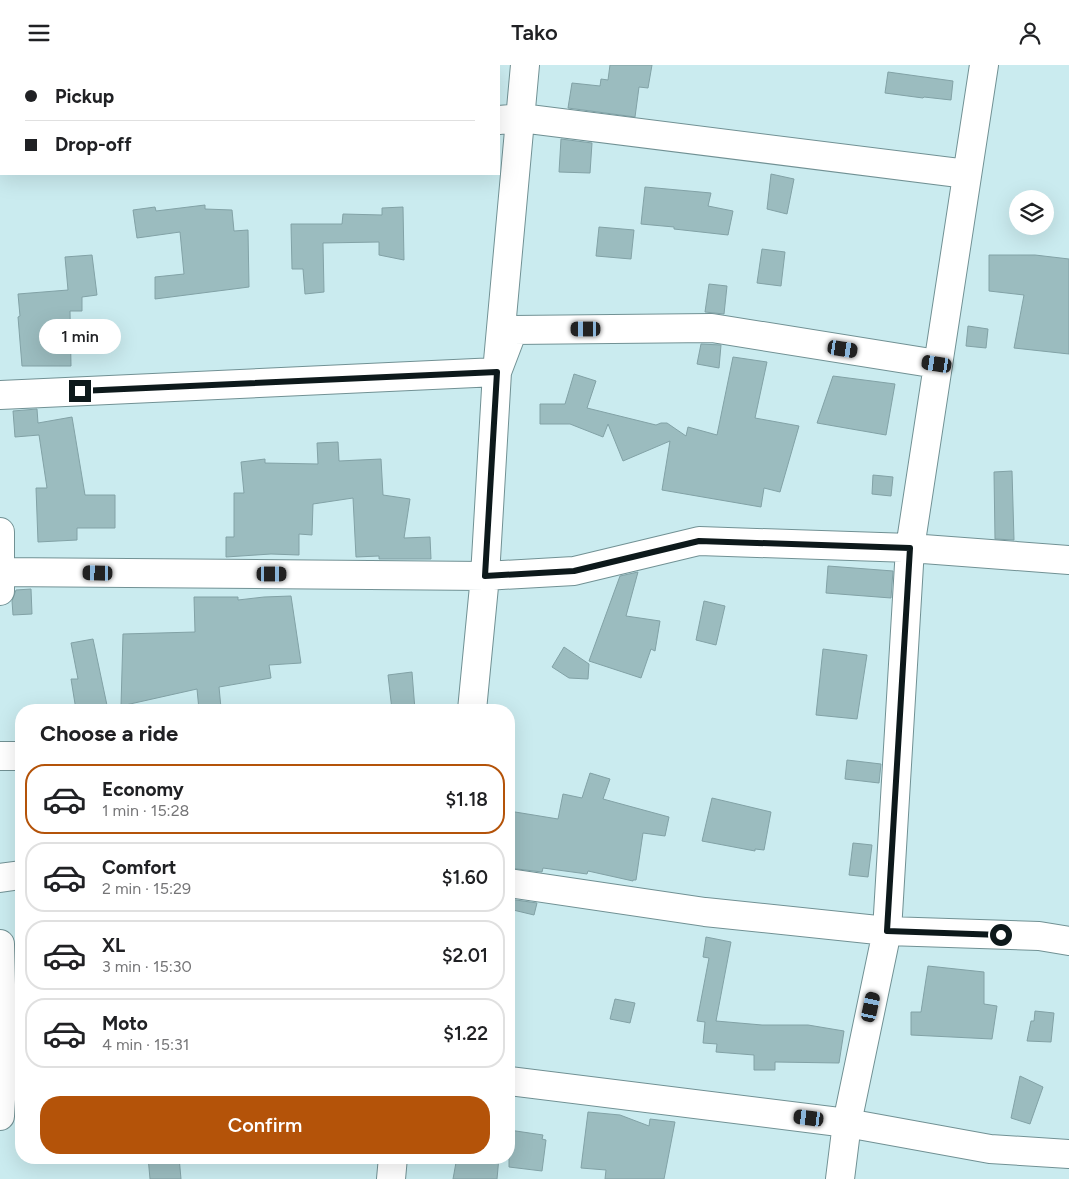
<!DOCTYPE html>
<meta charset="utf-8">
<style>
body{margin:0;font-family:Figtree,sans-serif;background:#f6f6f6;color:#202124;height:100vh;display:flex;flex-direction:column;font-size:19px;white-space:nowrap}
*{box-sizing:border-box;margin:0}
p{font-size:16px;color:#757577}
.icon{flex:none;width:28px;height:28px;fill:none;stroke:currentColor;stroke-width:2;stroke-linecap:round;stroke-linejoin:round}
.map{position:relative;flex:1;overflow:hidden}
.side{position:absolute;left:15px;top:639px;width:500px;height:460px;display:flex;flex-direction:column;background:#fff;border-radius:20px;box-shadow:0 5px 20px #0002}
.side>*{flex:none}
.hud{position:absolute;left:0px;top:0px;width:500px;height:110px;box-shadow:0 5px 20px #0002;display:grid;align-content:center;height:110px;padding:0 25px;background:#fff}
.fabs{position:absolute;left:1009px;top:125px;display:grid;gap:10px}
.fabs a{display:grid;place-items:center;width:45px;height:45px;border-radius:50%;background:#fff;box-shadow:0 5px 20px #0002;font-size:25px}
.end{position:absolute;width:22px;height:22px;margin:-11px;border:6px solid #0d191b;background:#fff;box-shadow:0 0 0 2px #fff}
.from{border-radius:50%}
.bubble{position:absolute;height:35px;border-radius:18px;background:#fff;box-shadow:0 5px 20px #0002;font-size:16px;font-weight:600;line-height:35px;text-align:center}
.car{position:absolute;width:15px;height:30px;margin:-15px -8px;border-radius:6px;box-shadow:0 0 4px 1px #0007;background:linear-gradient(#222 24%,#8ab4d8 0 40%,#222 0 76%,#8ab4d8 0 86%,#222 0)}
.hud b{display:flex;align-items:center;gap:18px;height:48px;font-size:19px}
.hud b+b{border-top:1px solid #e0e0e0}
.hud i{width:12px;height:12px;background:#202124}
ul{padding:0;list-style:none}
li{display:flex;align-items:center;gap:15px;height:70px;margin:0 10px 8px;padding:0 15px;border:2px solid #e0e0e0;border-radius:20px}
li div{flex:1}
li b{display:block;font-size:19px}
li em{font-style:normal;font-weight:600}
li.on{border-color:#b45309}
li>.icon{width:45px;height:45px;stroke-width:1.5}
h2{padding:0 25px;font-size:22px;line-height:60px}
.primary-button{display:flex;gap:10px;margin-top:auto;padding:10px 25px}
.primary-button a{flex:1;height:58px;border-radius:20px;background:#b45309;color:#fff;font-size:20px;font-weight:600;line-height:58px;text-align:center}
header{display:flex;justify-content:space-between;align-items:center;height:65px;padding:0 25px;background:#fff;font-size:22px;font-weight:600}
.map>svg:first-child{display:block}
</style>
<header><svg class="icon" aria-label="menu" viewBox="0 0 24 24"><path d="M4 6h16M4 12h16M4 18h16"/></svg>Tako<svg class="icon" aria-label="person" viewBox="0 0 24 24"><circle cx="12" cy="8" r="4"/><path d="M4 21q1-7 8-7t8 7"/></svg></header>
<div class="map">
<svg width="1069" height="1114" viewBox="0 0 1069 1114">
<rect width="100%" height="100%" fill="#caebef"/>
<path fill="#9bbcbf" stroke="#82a2a6" d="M610,0H652L648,23L639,22L635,52L568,43L572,18L600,21L601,14L608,15Z
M888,7L953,16L951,35L924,32L923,33L885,28Z
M561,74L592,78L590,108L559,107Z
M771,109L794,114L787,149L767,144Z
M645,122L711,128L708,141L733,146L728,170L674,164V162L641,159Z
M205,140V144L232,145L234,166L248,165L249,222L155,234V212L184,209L180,167L137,173L133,145L155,142L156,146Z
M403,142L404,195L379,190V177L323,178L324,227L305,229L303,204H292L291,159H342L343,149L382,150V143Z
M599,162L634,165L631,194L596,191Z
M762,184L785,187L781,221L757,218Z
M92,190L97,230L82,232V246H70L71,301H22L18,252L20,251L18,229L68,225L65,192Z
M989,190H1035L1069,194V289L1014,283L1024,230L989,226Z
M709,219L727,221L724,249L705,247Z
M968,261L988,264L986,283L966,281Z
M701,279L721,280L719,303L697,299Z
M733,292L767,297L755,353L799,361L780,427L764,423L761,442L662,425L670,376L623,396L608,359L603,372L570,359H540V339H565L574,309L596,316L587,343L656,360L661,358H667L686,371L688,362L717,370Z
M833,311L895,319L886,370L817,358Z
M37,344L38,358L72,352L85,430H115V463H77V475L38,477L36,423H47L39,370L15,372L13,346Z
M338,377L339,396L381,394L383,430L410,434L404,473L430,472L431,494H379V491L356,492L353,433L313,439L312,470L299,469V490L271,489L226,492V472H234V428H244L241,397L265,394V398L318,399L317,378Z
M1012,406L1014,475L995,474L994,407Z
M873,410L893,412L891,431L872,429Z
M828,501L893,506L891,533L826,528Z
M638,507L626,551L660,556L655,586L651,584L641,613L589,596L620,511Z
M31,524L32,549L13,550L12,536L16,525Z
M291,531L301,598L269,600L271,613L219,622L221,643L199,645L197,624L121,641L123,569L195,567L194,532H238V535L264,532Z
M704,536L725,541L716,580L696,575Z
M93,574L108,645H76L71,614H78L71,578Z
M564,582L589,599L588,614L569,613L552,602Z
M823,584L867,590L857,654L816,650Z
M412,607L415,645H392L388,610Z
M847,695L881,699L879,718L845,714Z
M590,708L610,714L603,734L669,752L665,771L643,768L636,815H633V816L588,806L587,809L543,803L542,807L509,803V746L558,754L563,729L582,733Z
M712,733L771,747L764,785L755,784V786L702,776Z
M853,778L872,780L868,812L849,810Z
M509,834L537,838L534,850L509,844Z
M706,872L731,877L716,956L762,960H808L844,966L839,998L775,997V1005H754V990L716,987L717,979L703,978L705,957L697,956L709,893L703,892Z
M928,901L984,907V939L997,941L992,974L911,970V947H921Z
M615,934L635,938L630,958L610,954Z
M1035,946L1054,948L1051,977L1027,976L1031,956H1034Z
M1020,1011L1043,1022L1030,1059L1011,1053Z
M588,1047L620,1050L649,1061L650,1054L675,1057L664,1114H605L606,1105L581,1103Z
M509,1065L543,1070L542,1074L546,1075L542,1106L509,1102Z
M148,1092H179L181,1114H150Z
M457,1092H499L497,1114H453Z"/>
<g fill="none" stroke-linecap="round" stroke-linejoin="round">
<defs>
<path id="street" d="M499,55L521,53L967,109
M0,94H1
M0,330L497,307L513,265L712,263L937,299
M0,467V526
M0,507L485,511L574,506L699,476L910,483L1069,495
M472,645L485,511L497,307L525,0
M0,691H21
M0,813L21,810
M509,818L705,847L887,866L1039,871L1069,876
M0,879L3,1001L0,1051
M509,1016L847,1058L990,1084L1069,1089
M391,1114L393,1092
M840,1114L847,1058L887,866L910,483L984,0"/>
</defs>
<use href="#street" stroke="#719194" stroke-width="30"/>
<use href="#street" stroke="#fff" stroke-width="28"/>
</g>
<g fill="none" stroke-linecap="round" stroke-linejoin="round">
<path stroke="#0d191b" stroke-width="6" d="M80,326L497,307L485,511L574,506L699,476L910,483L887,866L1001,870"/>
</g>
</svg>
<div class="fabs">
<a><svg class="icon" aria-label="layers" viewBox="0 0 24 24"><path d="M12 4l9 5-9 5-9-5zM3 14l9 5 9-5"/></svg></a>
</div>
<i class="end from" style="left:1001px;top:870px"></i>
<i class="end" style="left:80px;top:326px"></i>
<div class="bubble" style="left:39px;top:254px;width:82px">1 min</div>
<i class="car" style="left:586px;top:264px;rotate:270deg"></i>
<i class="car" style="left:843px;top:284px;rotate:99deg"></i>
<i class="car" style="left:937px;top:299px;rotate:279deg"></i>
<i class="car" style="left:98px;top:508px;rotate:271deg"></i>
<i class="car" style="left:272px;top:509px;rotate:90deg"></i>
<i class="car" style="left:871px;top:942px;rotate:12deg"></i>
<i class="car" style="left:809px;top:1053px;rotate:277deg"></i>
<div class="hud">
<b><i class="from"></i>Pickup</b>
<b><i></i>Drop-off</b>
</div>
<section class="side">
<h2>Choose a ride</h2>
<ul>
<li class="on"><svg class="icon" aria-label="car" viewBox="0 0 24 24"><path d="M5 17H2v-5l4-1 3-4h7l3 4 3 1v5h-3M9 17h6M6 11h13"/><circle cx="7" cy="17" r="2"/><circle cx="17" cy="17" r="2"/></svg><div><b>Economy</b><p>1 min · 15:28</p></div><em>$1.18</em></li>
<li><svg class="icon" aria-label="car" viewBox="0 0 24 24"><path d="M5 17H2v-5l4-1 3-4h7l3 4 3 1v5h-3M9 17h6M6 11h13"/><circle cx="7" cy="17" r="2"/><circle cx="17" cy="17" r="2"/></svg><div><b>Comfort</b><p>2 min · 15:29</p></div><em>$1.60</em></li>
<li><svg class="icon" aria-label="car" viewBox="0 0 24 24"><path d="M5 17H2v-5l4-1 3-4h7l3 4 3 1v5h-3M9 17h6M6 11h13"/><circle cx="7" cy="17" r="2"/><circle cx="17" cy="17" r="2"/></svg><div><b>XL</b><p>3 min · 15:30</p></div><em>$2.01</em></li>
<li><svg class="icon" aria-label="car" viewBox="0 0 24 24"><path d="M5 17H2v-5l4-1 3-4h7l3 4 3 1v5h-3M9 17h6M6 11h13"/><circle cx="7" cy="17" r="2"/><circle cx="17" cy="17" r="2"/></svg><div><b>Moto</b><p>4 min · 15:31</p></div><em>$1.22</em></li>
</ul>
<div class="primary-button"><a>Confirm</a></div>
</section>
</div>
